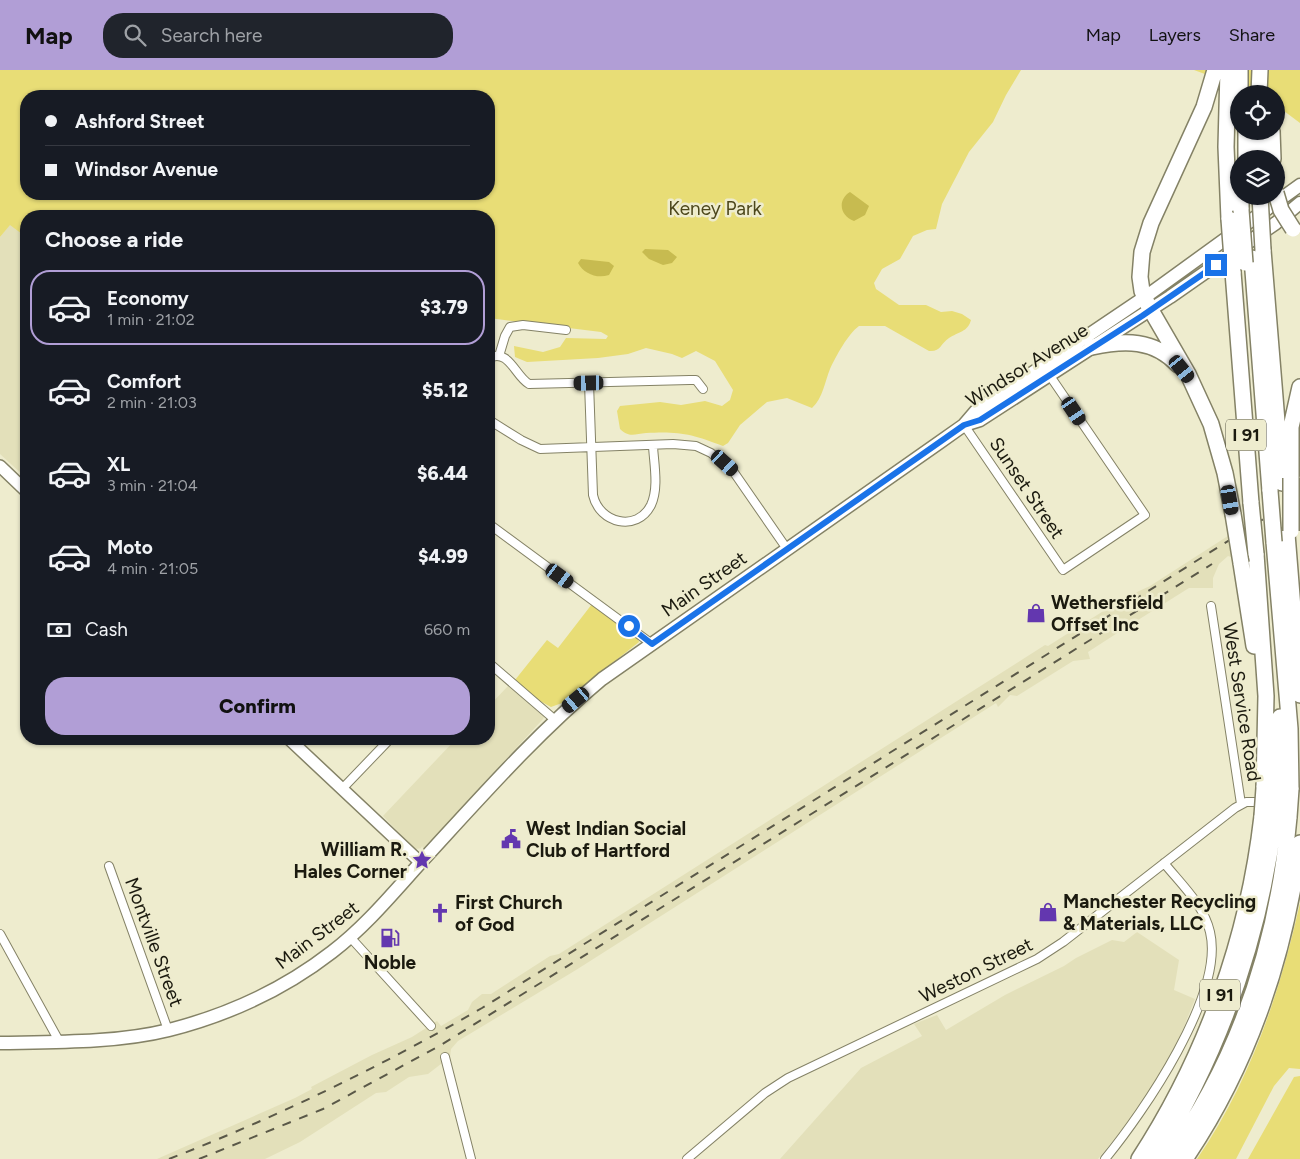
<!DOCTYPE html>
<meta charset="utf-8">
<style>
body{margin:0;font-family:Figtree,sans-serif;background:#20242c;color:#f1f3f6;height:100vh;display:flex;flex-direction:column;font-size:19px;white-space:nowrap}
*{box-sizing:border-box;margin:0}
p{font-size:16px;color:#9ea1a6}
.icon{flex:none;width:28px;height:28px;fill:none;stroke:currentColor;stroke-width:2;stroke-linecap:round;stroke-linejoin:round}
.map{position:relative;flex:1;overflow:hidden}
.side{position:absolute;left:20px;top:140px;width:475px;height:535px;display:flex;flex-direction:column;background:#171b24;border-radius:20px;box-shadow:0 1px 4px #0004}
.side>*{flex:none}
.top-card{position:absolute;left:20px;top:20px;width:475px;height:110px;border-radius:20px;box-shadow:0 1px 4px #0004;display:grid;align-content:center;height:110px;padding:0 25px;background:#171b24}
.controls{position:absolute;left:1230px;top:15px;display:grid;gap:10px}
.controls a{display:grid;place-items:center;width:55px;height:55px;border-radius:50%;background:#171b24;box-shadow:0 1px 4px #0004;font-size:25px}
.end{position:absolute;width:22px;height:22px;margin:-11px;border:6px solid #1a73e8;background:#fff;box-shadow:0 0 0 2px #fff}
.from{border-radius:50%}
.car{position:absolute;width:15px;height:30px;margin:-15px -8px;border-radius:6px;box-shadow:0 0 4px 1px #0007;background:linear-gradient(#222 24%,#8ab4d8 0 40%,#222 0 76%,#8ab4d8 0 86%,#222 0)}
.top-card b{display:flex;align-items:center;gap:18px;height:48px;font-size:19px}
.top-card b+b{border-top:1px solid #363941}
.top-card i{width:12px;height:12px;background:#f1f3f6}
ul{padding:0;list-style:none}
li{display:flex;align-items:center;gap:15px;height:75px;margin:0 10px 8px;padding:0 15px;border:2px solid transparent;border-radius:20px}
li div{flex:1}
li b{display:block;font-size:19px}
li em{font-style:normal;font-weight:800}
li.on{border-color:#b19ed6}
li>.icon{width:45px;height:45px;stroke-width:1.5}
h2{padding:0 25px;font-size:22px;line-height:60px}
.pay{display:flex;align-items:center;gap:12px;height:55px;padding:0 25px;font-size:19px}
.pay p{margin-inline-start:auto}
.cta{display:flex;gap:10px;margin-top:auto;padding:10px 25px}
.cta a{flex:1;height:58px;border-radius:20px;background:#b19ed6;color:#111;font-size:20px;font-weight:800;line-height:58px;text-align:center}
header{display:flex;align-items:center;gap:30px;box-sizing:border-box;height:70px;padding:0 25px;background:#b19ed6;color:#111}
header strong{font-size:24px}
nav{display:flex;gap:28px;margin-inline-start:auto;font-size:18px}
.search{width:350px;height:45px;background:#20242c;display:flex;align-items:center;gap:12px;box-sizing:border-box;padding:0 18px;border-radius:20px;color:#9ea1a6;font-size:19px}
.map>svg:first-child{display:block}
</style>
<header>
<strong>Map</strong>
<div class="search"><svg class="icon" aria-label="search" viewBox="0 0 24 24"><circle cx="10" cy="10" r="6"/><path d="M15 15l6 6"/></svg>Search here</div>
<nav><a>Map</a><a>Layers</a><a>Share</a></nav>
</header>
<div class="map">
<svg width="1300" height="1089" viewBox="0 0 1300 1089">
<rect width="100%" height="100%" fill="#eeecce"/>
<path fill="#e3e0ba" d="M10,154L26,167V403L24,406L0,384V167Z
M1231,464L1234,488L1228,486L1219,494L1213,508V518H1189L1130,555L1125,561L1122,560L1088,582L1090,589L1073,591L1017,626L1010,625L998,637L996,633L576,900L458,971L451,979L450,987L428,1004L409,1007L386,1022L376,1023L300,1072L265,1089H157L295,1028L312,1019L311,1017L372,985L412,967L437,951L441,956L468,940L472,932L482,924H491L550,886L559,884L1045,575L1048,576L1124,528L1150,516Z
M508,616L544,647L543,649L424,778L415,779L383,746L456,669H489V636Z
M1137,862L1179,890L1174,920L1195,929L1179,969L1160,1005L1138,1040L1098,1089H780L861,998L922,966L914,954L937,945L946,960L1005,925L1064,896L1076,888L1112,870L1124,872Z"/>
<path fill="#e8dd76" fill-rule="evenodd" d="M0,0H1021L1006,25L993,52L969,82L942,134L936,159L927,160L913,166L900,189L882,199L874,213L876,219L899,235H926L941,242L952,241L962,244L971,250C968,262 958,262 949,268C940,274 941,282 929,281L885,256H859C848,264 836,286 830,299C825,311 823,328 812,338L787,328L767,332L740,355L728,373L723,376C692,364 679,361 646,363C635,364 629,368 620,359L617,341L620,336L660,332L681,335L705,331L722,336L730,330L733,320L715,291L696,281L682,288L672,284L646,278L628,284L598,288L527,292L515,287L514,276L543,282L560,277L566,268L606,269L608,266L601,262L489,248V146H26V167L10,155L0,167ZM26,26H489V124H26Z
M1194,0H1300V53L1276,35V24H1259Z
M592,534L638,569L639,572L562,633L551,637L540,631L515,610L547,570L558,578Z
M1300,833V999L1289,998L1274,1016L1236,1089H1197C1250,1012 1280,923 1300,833Z
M1300,1006V1089H1248L1294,1007Z"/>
<path fill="#c7bb50" d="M850,122L869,136L865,145L854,151C840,146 837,130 850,122Z
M645,179L668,180L677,187L672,193L663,195L649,189L642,182Z
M581,189L609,192L614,196L609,205C597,209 584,204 578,193Z"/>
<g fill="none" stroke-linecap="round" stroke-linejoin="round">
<defs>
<path id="street" d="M499,286L505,266L510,257L523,255L566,260
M489,288C509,278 515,306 529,314L690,310H696L703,319
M589,313L593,425C599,453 637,463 651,435C659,418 654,394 653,376
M489,350L521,370L540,379L673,374L696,376L711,383L733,401L787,479
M964,355L1063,500L1145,445L1048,303
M489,454L652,574
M1211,536L1241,734
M489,593L554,649
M342,719L390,669
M109,796L168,960
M0,864L59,971
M350,867L431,956
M445,987L471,1089
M687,1089L765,1023L788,1008L1037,889L1063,872L1235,738L1246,732H1264
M1105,1089C1143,1043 1225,924 1210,862C1204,835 1181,814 1164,793"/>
<path id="secondary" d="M0,396L26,421
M289,669L421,793"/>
<path id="primary" d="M964,355L980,350L1170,227L1276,153L1300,133
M0,973C54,972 117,973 169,960C228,945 283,920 332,882C366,856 393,823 422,791C480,728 536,664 602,609L940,372L964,355L976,341L1148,225L1300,115"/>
<path id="highway" d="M1215,0L1204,37L1151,153L1142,182L1140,207L1142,221L1148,235L1188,304L1211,354L1225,403L1233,444
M1228,0L1226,77L1229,149
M1240,24V0
M1259,24L1260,0
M1246,61V89
M1259,61V89
M1272,61L1273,89
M1241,126V140
M1263,180L1282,413
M1252,188L1270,421
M1233,202L1251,433
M1092,277C1124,270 1154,269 1178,295
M1291,406V357L1300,317
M1287,464L1300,625
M1274,472L1290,659L1291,719
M1256,484L1266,626L1264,718
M1241,493L1254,576
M1277,718L1280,647
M1139,1089C1206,986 1248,868 1262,746
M1154,1089C1219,984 1260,869 1275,746
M1168,1089C1240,988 1278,870 1289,747
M1185,1089C1250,993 1285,887 1300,773"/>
</defs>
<use href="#street" stroke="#848266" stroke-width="10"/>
<use href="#secondary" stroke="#848266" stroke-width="14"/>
<use href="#primary" stroke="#848266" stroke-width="15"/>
<use href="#highway" stroke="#848266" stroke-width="18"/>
<use href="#street" stroke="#fff" stroke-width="8"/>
<use href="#secondary" stroke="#fff" stroke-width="11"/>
<use href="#primary" stroke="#fff" stroke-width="12"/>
<use href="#highway" stroke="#fff" stroke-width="15"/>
<path stroke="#5a5848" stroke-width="2" stroke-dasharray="9 9" stroke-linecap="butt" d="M169,1089C279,1046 380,997 482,938L1300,426
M199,1089L323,1039L441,975L1212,494"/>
<defs>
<path id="highway-bridge" d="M1276,123L1281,140L1293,159
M1260,126L1263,180
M1241,140L1245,193
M1229,149L1233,202
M1291,408V461
M1270,421L1274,472
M1251,433L1256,484
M1233,444L1241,493
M1262,746L1264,718
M1275,746L1277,718
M1289,747L1291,719"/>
</defs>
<use href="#highway-bridge" stroke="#848266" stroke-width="18" stroke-linecap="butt"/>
<use href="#highway-bridge" stroke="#fff" stroke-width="15"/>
</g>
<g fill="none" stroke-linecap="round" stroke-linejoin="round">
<path stroke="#1a73e8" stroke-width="6" d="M629,556L652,574L964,355L980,350L1142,246L1216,195"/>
</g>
<defs>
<symbol id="shop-bare" viewBox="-9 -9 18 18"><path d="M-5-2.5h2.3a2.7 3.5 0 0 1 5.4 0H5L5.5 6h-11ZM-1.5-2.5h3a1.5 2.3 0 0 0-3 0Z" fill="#6337af" stroke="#eeecce" stroke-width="2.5" paint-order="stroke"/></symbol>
<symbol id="civic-bare" viewBox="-9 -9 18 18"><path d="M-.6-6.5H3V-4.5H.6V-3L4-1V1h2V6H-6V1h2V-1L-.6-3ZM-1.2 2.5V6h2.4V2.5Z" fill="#6337af" stroke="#eeecce" stroke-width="2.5" paint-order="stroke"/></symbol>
<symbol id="sight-bare" viewBox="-9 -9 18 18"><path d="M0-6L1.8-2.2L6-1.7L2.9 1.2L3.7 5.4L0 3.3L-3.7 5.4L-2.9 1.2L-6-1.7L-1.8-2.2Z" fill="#6337af" stroke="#eeecce" stroke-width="2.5" paint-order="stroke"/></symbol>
<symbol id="church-bare" viewBox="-9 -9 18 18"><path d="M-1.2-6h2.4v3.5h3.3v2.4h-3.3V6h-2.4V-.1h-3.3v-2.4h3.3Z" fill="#6337af" stroke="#eeecce" stroke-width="2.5" paint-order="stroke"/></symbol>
<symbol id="fuel-bare" viewBox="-9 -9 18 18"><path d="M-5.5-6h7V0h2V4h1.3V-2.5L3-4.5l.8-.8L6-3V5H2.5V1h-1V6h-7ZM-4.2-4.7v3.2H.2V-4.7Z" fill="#6337af" stroke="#eeecce" stroke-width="2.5" paint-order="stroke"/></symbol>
</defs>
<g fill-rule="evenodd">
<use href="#shop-bare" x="1022" y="529" width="28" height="28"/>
<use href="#civic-bare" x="497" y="755" width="28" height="28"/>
<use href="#sight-bare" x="408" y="776" width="28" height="28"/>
<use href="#shop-bare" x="1034" y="828" width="28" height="28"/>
<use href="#church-bare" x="426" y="829" width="28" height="28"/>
<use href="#fuel-bare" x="376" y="854" width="28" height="28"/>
</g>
<g text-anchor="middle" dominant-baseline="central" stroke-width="5" stroke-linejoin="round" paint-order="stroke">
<g fill="#eeecce" stroke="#5a5948" stroke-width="1">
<rect x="1226" y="349.5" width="40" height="31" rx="4"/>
<rect x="1200" y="909.5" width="40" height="31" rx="4"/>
</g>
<g font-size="18" font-weight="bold" fill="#1b1a0f">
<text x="1246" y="365">I 91</text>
<text x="1220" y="925">I 91</text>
</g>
<g font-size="19" fill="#4c471b" stroke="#eeecce">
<text x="715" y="138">Keney Park</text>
</g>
<g font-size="19" fill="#1b1a0f" stroke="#eeecce">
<text transform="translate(1027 295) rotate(-32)">Windsor Avenue</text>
<text transform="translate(1027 418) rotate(56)">Sunset Street</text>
<text transform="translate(704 514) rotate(-35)">Main Street</text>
<text transform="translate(1242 632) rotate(81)">West Service Road</text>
<text transform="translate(317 865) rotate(-37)">Main Street</text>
<text transform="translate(154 872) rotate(70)">Montville Street</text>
<text transform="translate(976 900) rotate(-26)">Weston Street</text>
</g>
<g font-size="19" font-weight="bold" fill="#1b1a0f" stroke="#eeecce" text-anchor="start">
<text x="1051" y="532">Wethersfield<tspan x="1051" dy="22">Offset Inc</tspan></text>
<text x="526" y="758">West Indian Social<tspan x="526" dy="22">Club of Hartford</tspan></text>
<text x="407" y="779" text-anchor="end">William R.<tspan x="407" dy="22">Hales Corner</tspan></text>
<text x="1063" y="831">Manchester Recycling<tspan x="1063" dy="22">&amp; Materials, LLC</tspan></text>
<text x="455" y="832">First Church<tspan x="455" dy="22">of God</tspan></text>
<text x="390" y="892" text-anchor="middle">Noble</text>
</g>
</g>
</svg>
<div class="controls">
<a><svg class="icon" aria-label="locate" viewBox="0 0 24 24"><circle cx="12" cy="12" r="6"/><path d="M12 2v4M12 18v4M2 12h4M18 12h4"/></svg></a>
<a><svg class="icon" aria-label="layers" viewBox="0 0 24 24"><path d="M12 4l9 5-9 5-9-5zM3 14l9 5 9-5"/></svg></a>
</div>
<i class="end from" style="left:629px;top:556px"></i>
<i class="end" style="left:1216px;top:195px"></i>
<i class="car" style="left:1182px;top:299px;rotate:141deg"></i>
<i class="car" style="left:589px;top:313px;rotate:269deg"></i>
<i class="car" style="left:1074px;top:341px;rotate:146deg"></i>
<i class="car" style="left:725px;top:393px;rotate:132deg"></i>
<i class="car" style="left:1230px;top:430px;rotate:170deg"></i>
<i class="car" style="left:560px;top:506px;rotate:126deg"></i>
<i class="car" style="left:576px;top:630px;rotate:230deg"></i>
<div class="top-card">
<b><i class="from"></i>Ashford Street</b>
<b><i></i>Windsor Avenue</b>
</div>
<section class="side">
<h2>Choose a ride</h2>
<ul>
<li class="on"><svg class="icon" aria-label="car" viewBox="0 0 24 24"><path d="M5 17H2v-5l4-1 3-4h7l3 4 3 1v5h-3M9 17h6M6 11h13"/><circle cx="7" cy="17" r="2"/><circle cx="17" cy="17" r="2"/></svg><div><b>Economy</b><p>1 min · 21:02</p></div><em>$3.79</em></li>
<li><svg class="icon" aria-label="car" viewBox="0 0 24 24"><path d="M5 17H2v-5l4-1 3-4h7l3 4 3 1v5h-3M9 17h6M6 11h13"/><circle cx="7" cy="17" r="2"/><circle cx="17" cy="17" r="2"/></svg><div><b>Comfort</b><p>2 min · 21:03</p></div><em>$5.12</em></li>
<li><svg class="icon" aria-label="car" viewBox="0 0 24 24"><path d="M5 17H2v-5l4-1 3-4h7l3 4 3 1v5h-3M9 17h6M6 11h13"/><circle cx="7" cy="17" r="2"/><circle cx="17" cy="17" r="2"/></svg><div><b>XL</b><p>3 min · 21:04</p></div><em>$6.44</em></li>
<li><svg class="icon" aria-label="car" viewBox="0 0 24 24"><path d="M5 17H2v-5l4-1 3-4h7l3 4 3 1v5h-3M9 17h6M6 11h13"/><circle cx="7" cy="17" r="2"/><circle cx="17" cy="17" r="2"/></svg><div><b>Moto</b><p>4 min · 21:05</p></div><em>$4.99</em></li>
</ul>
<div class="pay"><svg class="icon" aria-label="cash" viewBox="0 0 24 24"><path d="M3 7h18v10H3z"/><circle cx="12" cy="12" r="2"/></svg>Cash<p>660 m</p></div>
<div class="cta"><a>Confirm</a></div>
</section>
</div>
